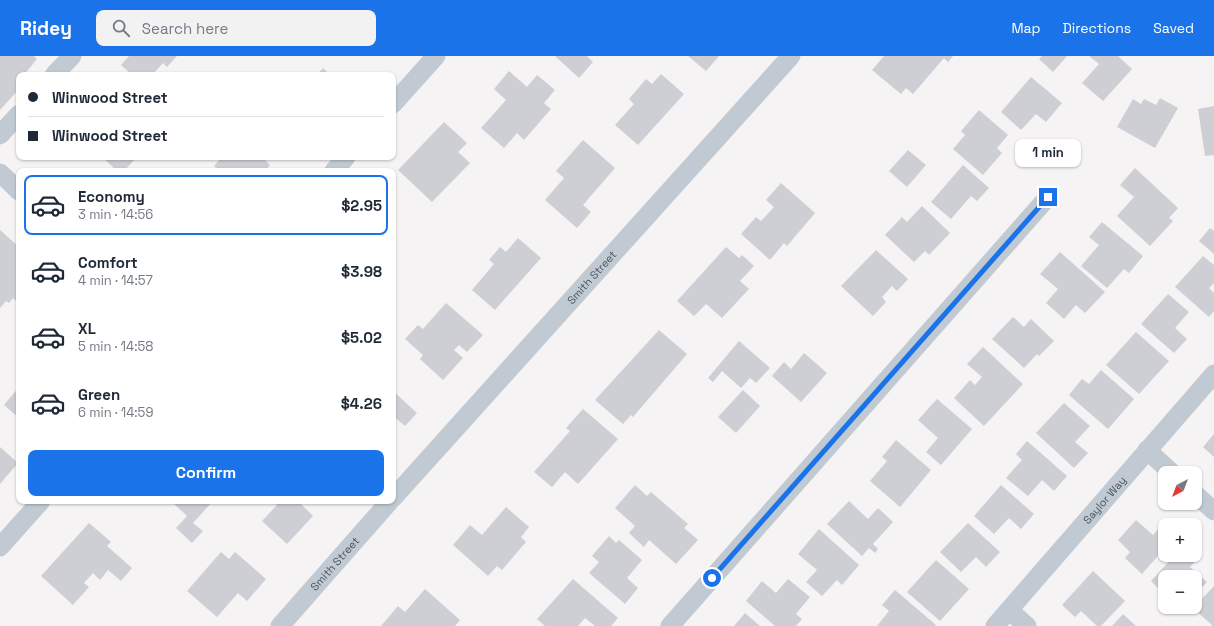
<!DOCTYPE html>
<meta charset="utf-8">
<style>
body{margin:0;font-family:"Space Grotesk",sans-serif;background:#f2f2f3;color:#1f2937;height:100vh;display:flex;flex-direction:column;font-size:15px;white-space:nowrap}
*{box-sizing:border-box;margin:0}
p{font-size:13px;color:#747a83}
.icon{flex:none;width:22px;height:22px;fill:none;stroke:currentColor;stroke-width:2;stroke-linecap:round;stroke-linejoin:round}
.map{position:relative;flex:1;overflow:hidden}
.details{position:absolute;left:16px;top:112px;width:380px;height:336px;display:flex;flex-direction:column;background:#fff;border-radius:8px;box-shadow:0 1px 3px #0004}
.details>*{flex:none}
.top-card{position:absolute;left:16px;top:16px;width:380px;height:88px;border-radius:8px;box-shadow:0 1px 3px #0004;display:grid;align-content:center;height:88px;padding:0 12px;background:#fff}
.needle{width:26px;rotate:222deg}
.tools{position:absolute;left:1158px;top:410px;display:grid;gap:8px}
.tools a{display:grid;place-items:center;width:44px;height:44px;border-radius:8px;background:#fff;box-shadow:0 1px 3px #0004;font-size:20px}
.end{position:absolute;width:18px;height:18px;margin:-9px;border:5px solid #1a73e8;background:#fff;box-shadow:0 0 0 2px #fff}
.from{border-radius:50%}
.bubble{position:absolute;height:28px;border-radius:8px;background:#fff;box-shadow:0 1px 3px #0004;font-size:13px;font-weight:700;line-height:28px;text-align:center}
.top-card b{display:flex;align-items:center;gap:14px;height:38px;font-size:15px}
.top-card b+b{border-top:1px solid #e0e1e3}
.top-card i{width:10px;height:10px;background:#1f2937}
ul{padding:7px 0 0;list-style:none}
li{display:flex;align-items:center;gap:12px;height:60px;margin:0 8px 6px;padding:0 4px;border:2px solid transparent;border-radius:8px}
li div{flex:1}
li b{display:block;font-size:15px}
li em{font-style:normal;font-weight:700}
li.current{border-color:#1a73e8}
li>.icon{width:36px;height:36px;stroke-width:1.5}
.button{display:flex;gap:8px;margin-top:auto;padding:8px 12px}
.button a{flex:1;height:46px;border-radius:8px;background:#1a73e8;color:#fff;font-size:16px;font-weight:700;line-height:46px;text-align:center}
header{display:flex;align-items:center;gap:24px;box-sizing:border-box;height:56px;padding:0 20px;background:#1a73e8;color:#fff}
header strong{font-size:19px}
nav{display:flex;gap:22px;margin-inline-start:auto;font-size:14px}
.search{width:280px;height:36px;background:#f2f2f3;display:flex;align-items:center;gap:10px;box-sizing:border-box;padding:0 14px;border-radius:8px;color:#747a83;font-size:15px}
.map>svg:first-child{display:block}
</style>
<header>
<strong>Ridey</strong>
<div class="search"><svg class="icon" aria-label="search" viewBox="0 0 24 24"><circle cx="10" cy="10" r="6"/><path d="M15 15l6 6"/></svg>Search here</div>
<nav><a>Map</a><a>Directions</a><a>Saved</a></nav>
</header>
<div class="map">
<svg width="1214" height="570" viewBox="0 0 1214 570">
<rect width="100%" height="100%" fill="#f5f3f3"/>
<path fill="#cdcfd5" d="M0,0H34L37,3L24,19H19V33L0,54Z
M129,0H177L167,11L163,7L152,19H132L121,9Z
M555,0H587L593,6L579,22Z
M688,0H719L706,15Z
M884,0H953L948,6L944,2L913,38L906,32L901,38L872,14Z
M1042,0H1067L1053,16L1039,3Z
M1089,0H1118L1132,13L1103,45L1082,27L1099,8Z
M323,12L330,19H317Z
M509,15L527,31L537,19L555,34L544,47L551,53L524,84L517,77L504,92L481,72L506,44L494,33Z
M661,18L684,38L638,89L615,69L634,48L629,43L646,23L652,28Z
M1031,21L1062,47L1046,66L1036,58L1021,74L1001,56Z
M1160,42L1178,52L1155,92L1117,71L1133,43L1141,48L1144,43L1156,49Z
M1214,50V99L1205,100L1198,53Z
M979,54L1008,79L997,92L1002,97L983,119L953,93L965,79L961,75Z
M444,66L467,87L458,96L470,107L432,146L398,114Z
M583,84L615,112L583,149L591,156L577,172L545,144L564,122L556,115Z
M908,94L926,109L907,131L889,115Z
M102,101H137L124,115H117Z
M222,101H262L270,109L265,115H220L214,110Z
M963,109L989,132L977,145L971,140L951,163L931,146Z
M1135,112L1178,152L1169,162L1173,165L1150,190L1117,160L1134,141L1120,129Z
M781,127L815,157L787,190L784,187L770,204L741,178L756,161L761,165L774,151L766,144Z
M922,150L950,177L929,199L925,195L914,206L885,179L902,161L907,166Z
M1102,166L1143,200L1129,217L1124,213L1107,232L1081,210L1099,189L1089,181Z
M1210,172L1214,175V198L1199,185Z
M0,174L19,191V242L16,245L13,242L9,247L6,245L0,252Z
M518,182L541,202L495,254L472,234L494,208L489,204L500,191L506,196Z
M726,191L739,202L742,199L754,210L740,225L749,233L722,262L706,248L694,260L677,245Z
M876,194L908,223L897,235L892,230L882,241L886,246L873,260L841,230Z
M1060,196L1105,236L1085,257L1076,249L1064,263L1046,247L1058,233L1040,218Z
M1203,200L1214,209V227L1209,232L1214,237V255L1209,261L1175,231Z
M1168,238L1189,256L1175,272L1187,283L1174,297L1141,268Z
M446,247L483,279L467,296L459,289L454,294L463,302L443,324L420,303L423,299L405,283L418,269L423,273Z
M1013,261L1024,271L1031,263L1054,285L1039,300L1037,298L1024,312L992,283Z
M659,274L687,298L633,361L631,359L623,368L595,344Z
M1136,276L1169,305L1139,338L1106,309Z
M739,285L770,312L756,327L750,322L741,332L722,315L713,326L708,322Z
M983,291L1023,328L984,370L954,342L970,324L975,329L982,321L967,308Z
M804,297L827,317L801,346L772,320L784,306L791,313Z
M1101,314L1134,343L1108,373L1069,339L1082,323L1089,328Z
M19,331V362L4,349Z
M743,334L760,350L736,377L718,361Z
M393,335L417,357L405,370L393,360Z
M937,343L972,373L941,409L926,396L938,382L918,364Z
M1064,347L1090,370L1075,386L1088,397L1074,412L1036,377Z
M583,353L618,383L578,428L565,416L552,431L534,416L570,375L566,372Z
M1214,378V401L1203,391Z
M896,384L931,414L900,451L870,425L887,405L882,401Z
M1027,385L1067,420L1054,435L1042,424L1028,440L1006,422L1022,404L1016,398Z
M0,391L18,407L0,428Z
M635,429L647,440L651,436L688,468L684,472L698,484L676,508L649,484L644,491L629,477L635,470L615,452Z
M1001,429L1034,458L1021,473L1009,462L994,478L974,460Z
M171,445H213L193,467L203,475L192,487L176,472L187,460Z
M272,445H298L313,460L287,488L262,465L277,449Z
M849,445L868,463L878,452L893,466L873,488L878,493L875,497L869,492L862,500L827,468Z
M506,451L529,471L521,481L526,486L502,514L497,510L488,520L453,489L470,469L482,479Z
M1136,464L1153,479L1164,467L1166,469L1165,492L1142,518L1125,502L1130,496L1118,484Z
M89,467L111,486L107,490L132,512L121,525L108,514L100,524L93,517L84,527L89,531L73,549L41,520Z
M968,467L1000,496L986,511L976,501L961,516L940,496Z
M819,473L859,509L842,529L837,524L822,540L806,526L817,514L798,498Z
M609,480L616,487L619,484L642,504L627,522L638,532L625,548L589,517L599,506L592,500Z
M1195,493L1201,499L1190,511L1207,526L1195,539V521H1165V539L1151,525L1175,499H1195Z
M221,496L229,503L235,496L266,523L247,545L238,537L217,561L187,535Z
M936,504L969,533L940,565L907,536Z
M1093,515L1125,545L1101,570H1097L1081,555L1075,561L1062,549Z
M573,523L618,562L611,570H595L585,562L578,570H545L537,563Z
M788,523L810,541L796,558L802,563L796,570H775L746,545L762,525L776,537Z
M1214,530V570H1213L1193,552Z
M425,533L460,564L455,570H381L398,550L405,556Z
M895,534L936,569L935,570H877L889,555L882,549Z
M745,557L760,570H734Z
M1123,558L1136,570H1112Z"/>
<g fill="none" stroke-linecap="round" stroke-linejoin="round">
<g stroke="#c1cad2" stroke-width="19">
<path d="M54,19L72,0"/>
<path d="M393,48L436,0"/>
<path d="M0,79L19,58"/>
<path d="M334,115L346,101"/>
<path d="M0,117L19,135"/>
<path d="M1147,394L1172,417"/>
<path d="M1195,438L1214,455"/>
<path id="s1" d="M393,442L791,0"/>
<path d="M0,491L41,445"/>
<path d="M1009,554L1027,570"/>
<path id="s2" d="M280,570L390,445"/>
<path d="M670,570L1048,141"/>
<path id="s3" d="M995,570L1214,318"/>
</g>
</g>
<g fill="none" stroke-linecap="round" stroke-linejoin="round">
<path stroke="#1a73e8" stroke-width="5" d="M712,522L1048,141"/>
</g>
<g text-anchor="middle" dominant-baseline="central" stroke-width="3.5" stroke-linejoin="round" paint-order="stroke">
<g font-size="11" fill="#4a5661" stroke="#fff">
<text stroke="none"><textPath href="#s1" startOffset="297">Smith Street</textPath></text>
<text stroke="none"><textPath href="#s3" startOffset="167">Saylor Way</textPath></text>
<text stroke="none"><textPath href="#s2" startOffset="83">Smith Street</textPath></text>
</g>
</g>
</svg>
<div class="tools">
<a><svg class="needle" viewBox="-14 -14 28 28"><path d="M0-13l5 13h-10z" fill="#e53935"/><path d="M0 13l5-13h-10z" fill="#747a83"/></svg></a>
<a>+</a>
<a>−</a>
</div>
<i class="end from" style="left:712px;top:522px"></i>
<i class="end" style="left:1048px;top:141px"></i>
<div class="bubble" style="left:1015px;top:83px;width:66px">1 min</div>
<div class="top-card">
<b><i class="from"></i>Winwood Street</b>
<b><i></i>Winwood Street</b>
</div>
<section class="details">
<ul>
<li class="current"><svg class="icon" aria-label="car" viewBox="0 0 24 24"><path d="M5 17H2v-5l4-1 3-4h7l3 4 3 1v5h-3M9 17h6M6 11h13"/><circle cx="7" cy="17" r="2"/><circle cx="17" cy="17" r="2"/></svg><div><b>Economy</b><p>3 min · 14:56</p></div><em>$2.95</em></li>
<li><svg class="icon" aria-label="car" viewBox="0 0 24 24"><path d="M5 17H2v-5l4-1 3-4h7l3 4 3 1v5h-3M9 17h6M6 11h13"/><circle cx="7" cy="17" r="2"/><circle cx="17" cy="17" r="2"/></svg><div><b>Comfort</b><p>4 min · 14:57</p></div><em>$3.98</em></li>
<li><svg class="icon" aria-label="car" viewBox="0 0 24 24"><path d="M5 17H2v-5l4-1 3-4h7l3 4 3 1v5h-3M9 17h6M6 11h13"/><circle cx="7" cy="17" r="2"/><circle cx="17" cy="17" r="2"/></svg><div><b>XL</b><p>5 min · 14:58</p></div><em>$5.02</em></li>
<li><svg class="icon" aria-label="car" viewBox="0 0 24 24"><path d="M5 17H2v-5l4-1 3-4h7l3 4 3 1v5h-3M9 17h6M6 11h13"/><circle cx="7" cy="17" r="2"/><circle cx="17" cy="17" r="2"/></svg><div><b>Green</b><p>6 min · 14:59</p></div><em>$4.26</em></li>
</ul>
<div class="button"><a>Confirm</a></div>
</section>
</div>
